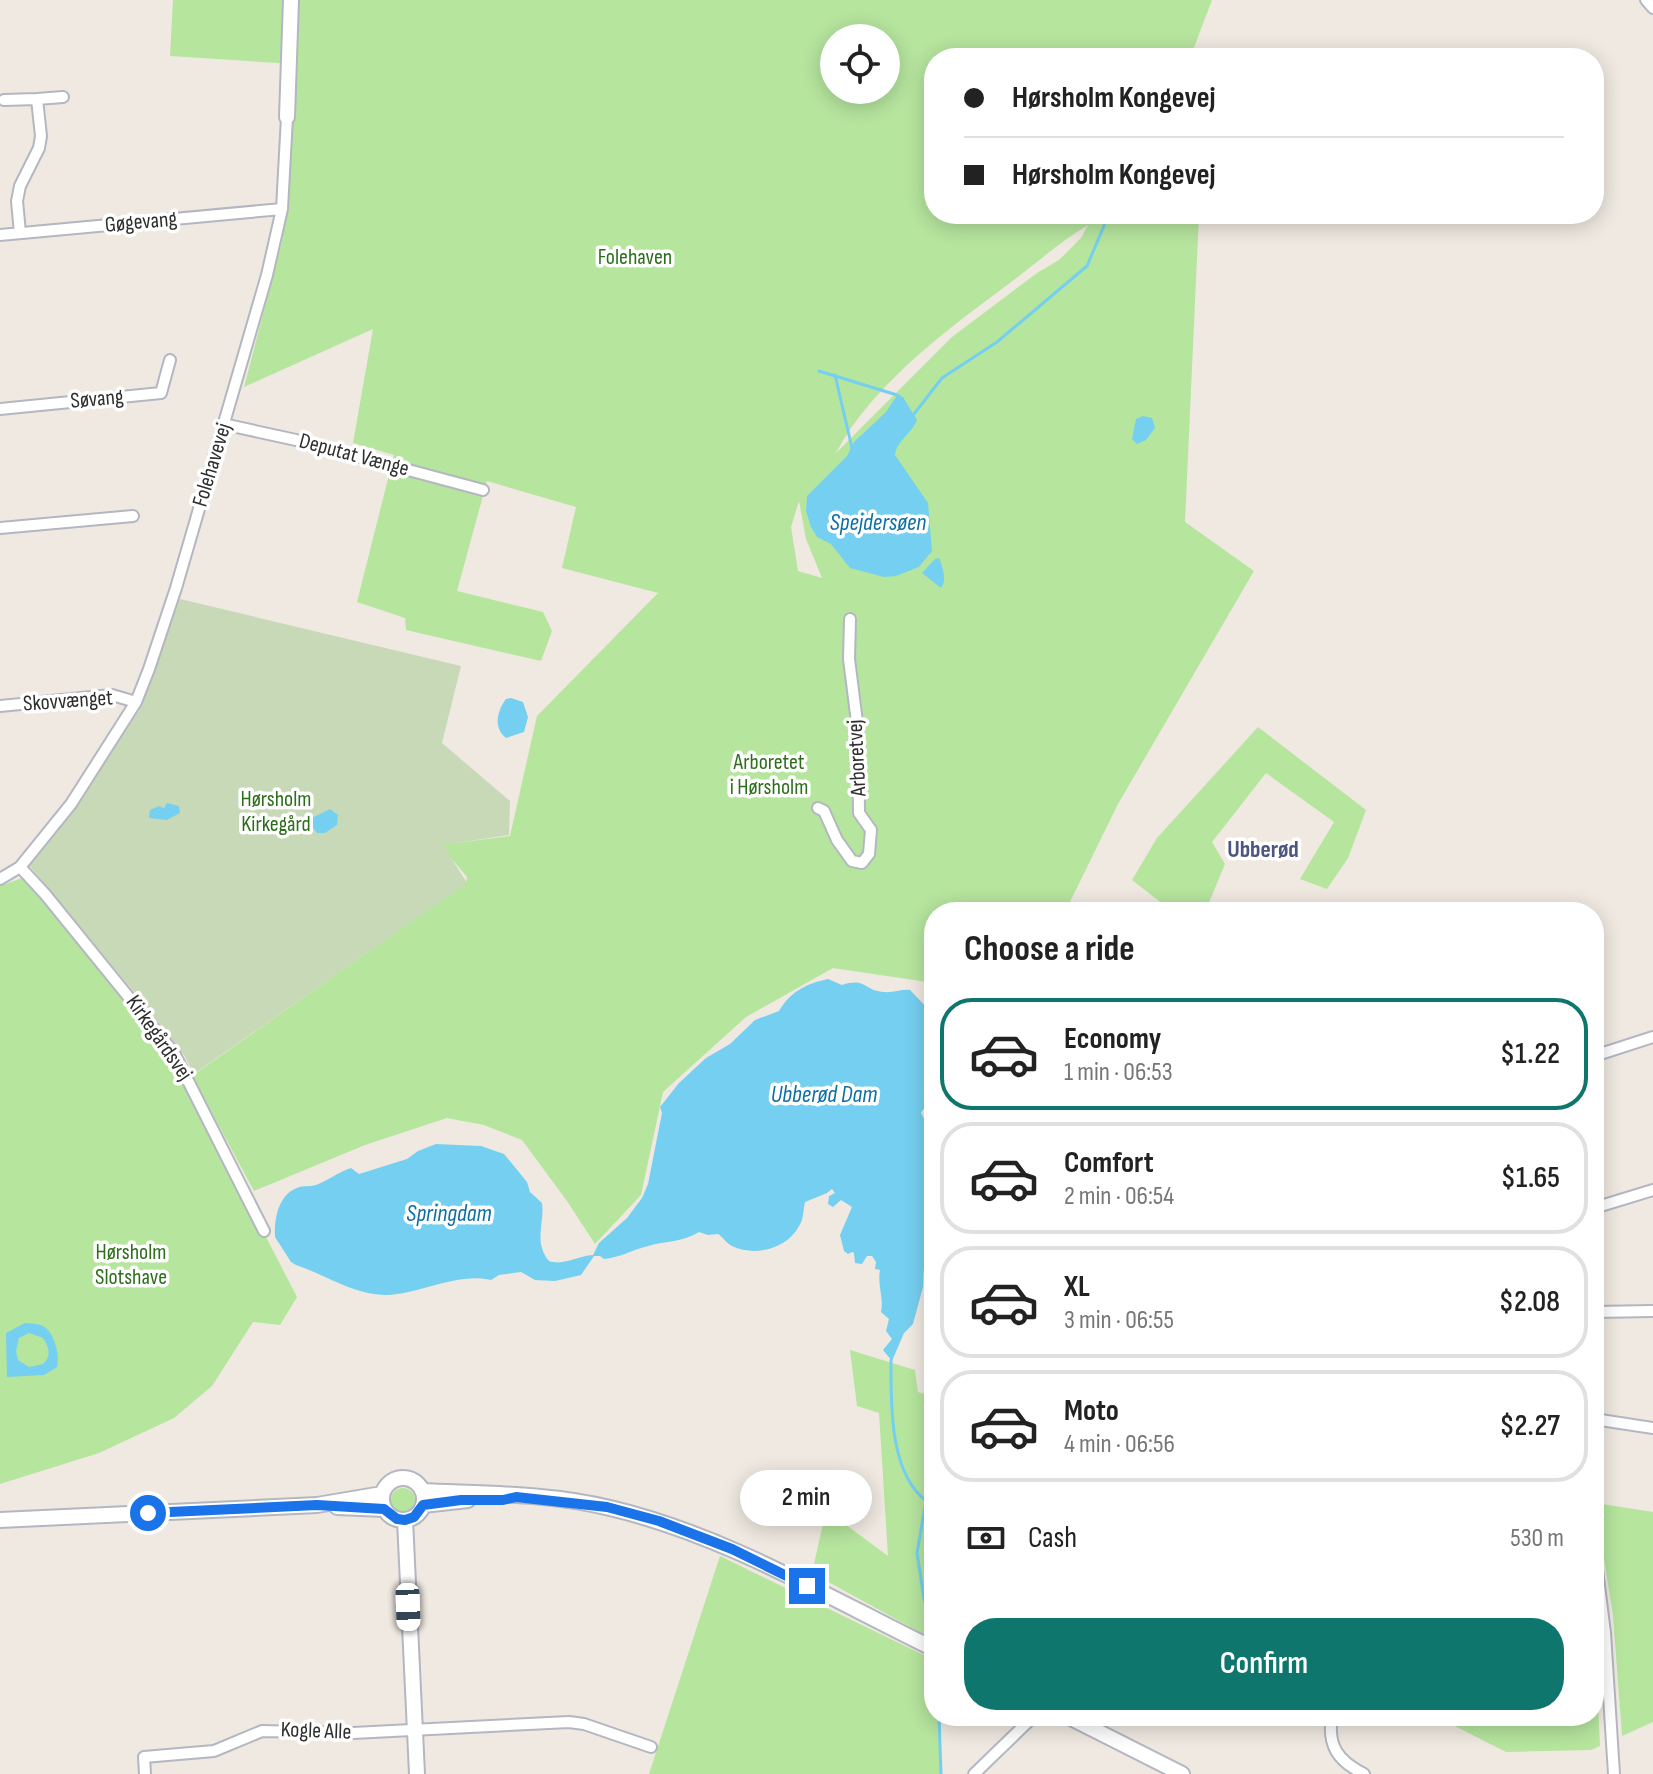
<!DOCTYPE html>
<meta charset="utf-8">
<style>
body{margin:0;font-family:"Sofia Sans Condensed",sans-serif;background:#f6f6f6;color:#222;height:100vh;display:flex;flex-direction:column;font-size:30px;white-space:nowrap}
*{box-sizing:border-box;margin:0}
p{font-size:26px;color:#767676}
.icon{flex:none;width:44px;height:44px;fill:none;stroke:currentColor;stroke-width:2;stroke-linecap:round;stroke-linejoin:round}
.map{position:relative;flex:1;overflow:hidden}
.sheet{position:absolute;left:924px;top:902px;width:680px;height:824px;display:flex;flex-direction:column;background:#fff;border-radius:32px;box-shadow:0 4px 20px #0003}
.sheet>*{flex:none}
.guide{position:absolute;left:924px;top:48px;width:680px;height:176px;border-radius:32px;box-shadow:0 4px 20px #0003;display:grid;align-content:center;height:176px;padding:0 40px;background:#fff}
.buttons{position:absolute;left:820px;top:24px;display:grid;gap:16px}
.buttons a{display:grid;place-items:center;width:80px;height:80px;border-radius:50%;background:#fff;box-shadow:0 4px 20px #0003;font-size:40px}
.end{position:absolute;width:36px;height:36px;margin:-18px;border:10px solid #1a73e8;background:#fff;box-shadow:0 0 0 4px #fff}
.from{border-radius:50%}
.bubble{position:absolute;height:56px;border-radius:28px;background:#fff;box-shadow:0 4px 20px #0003;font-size:26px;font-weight:600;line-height:56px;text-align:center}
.car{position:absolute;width:24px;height:48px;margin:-24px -12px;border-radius:10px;box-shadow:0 0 6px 2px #0007;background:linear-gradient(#fff 24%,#345 0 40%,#fff 0 76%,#345 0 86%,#fff 0)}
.guide b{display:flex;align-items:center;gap:28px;height:76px;font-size:30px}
.guide b+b{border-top:2px solid #e0e0e0}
.guide i{width:20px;height:20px;background:#222}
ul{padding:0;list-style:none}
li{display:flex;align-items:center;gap:24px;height:112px;margin:0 16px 12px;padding:0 24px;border:4px solid #e0e0e0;border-radius:32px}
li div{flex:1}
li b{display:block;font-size:30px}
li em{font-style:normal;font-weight:600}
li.current{border-color:#0f766e}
li>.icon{width:72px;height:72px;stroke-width:1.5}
h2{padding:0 40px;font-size:36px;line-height:96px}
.pay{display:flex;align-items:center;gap:20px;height:88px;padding:0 40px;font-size:30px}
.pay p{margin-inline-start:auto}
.button{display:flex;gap:16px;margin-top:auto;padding:16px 40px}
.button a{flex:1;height:92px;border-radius:32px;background:#0f766e;color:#fff;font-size:32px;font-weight:600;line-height:92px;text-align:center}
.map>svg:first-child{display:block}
</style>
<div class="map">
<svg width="1653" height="1774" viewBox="0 0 1653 1774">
<rect width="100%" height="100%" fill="#efe9e1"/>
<path fill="#b6e59e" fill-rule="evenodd" d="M173,0H1212L1190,58H934V214H1199L1185,522L1254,571L1118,804L1065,912H934V983L833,968L746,1017L663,1092L641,1195L595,1244L567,1201L522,1140L484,1125L447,1118L365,1145L254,1191L192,1076L466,883L467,877L440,845L510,836L537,716L658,593L562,568L576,507L487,481L457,591L543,612L552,631L541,661L406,630L405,618L357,602L394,455L353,443L373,329L244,387L282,242L290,182L294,64L170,56ZM834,38H886V90H834ZM1088,225L1081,238L1059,260L1037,273L952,337L836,453C874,381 954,325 1019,276C1041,259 1064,239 1088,225ZM799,501L806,539L822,578L798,571L791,527Z
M1258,727L1366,810L1348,858L1327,889L1300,879L1334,822L1266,773L1212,842L1225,864L1205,912H1173L1132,880L1157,838Z
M22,878L38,894L177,1065L297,1297L280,1325L253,1322L212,1386L174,1418L99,1453L0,1484V886Z
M850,1350L915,1370L918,1392L934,1397V1640L812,1573L826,1510L888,1556L879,1413L857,1406Z
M391 1500a12 12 0 1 1 24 0a12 12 0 1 1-24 0Z
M1595,1503L1653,1512V1722L1622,1736L1613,1615Z
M720,1556L934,1660V1716H941V1774H649Z
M1594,1617L1600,1746L1591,1750L1506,1752L1435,1716H1594Z"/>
<path fill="#c8d9b8" d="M180,599L461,666L442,743L510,801L509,835L443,845L467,883L194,1074L184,1055L144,1004L28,864L89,787L112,748L139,711Z"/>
<path fill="#75cff0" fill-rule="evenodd" d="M898,394L903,397L917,420C912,433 896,442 895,455L928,503L932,551L919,567L896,576L884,577L850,568L831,544L817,537L811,527L806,511L807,496L847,456L854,442L886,412Z
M1143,416L1152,418L1155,428L1146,440L1137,444L1132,439L1136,419Z
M939,558C943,567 947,581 941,588L922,573L935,559Z
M511,698L523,702L528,717L524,732L506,738C493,728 497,711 506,699Z
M167,803L179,806L180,813L167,820L149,818L150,810L159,806L164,808Z
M330,809L338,815L337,825L325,833H317L311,825L310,819Z
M828,979L842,985C866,977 864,991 884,992C893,993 901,989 910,990L934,1015V1092L921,1113L934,1137V1257L924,1266L923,1287L913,1324L904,1333L892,1361L883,1350L892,1339L886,1331L889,1319L881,1312C884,1297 877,1285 880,1270L875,1269L876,1262L872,1256H867L862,1264L855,1263L854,1253L852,1252L848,1254L844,1251L840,1235L852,1207L841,1200L833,1207L828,1204L829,1196L835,1193L832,1189L827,1193L805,1202C803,1210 804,1219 799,1226C787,1249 755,1257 732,1246C726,1243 723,1237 718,1234L708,1235L699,1232C683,1242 666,1241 648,1246C632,1250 619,1258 604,1259L600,1256H594L581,1275L555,1281L535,1280L521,1272L499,1275L491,1280C457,1272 421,1294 386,1295C354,1295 326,1275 296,1265L291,1262L275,1237C274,1220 278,1195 297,1188C304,1185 310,1187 316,1185C329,1180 338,1172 351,1168L359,1174L407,1159L418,1151L436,1144L481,1146L504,1154L527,1182L530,1192L542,1203C545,1222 533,1242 549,1261C564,1266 577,1256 593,1255L599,1243L627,1218L642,1198L648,1184L662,1113L660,1107L679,1083L706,1058L730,1044L755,1020L779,1011C791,991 806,984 828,979Z
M25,1323C32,1324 40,1323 46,1328C55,1336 60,1356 57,1367L44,1375L7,1377L6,1333ZM29,1333L43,1338C49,1347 52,1356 43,1364L29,1367L18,1360L16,1351L19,1338Z"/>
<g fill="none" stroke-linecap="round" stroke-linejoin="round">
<path stroke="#75cff0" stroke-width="3" d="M819,371L897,395
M835,375L852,448
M914,414L942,378L997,342L1087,266L1109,214
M891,1360C891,1404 889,1472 926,1501L917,1553L924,1599L934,1630
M939,1716L941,1774"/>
<defs>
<path id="street" d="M1646,0L1653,8
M37,99L63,97
M4,100L37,99L41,136L39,148L20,186L17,201L20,233
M0,235L282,209
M0,409L161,393L170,360
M223,424L296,440L483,490
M0,528L133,516
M0,706L112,695L136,702
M818,808L824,811L837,840L852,861L862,863L869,854L871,830L859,813L858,730L849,659L850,619
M20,867L45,894L174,1053L264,1231
M0,879L20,867L71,804L136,702L149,669L176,588L267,275L282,209L287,117
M1594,1056L1653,1037
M1594,1208L1653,1190
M1594,1312L1653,1311
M1594,1419L1653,1428
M1594,1545L1605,1633L1614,1774
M1332,1716C1327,1746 1338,1761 1364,1774
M145,1774L144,1757L214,1751L262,1731L353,1733L569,1722L584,1724L651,1747
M974,1774L1034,1716"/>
<path id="secondary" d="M287,117L291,0
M382 1499a21 21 0 1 1 42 0a21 21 0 1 1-42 0Z
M422,1491C485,1494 549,1493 610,1508C725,1535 829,1598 934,1649
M423,1505L468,1500
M337,1507L384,1509
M0,1520L317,1505L382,1494
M405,1520L417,1774
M1067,1716L1182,1774"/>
</defs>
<use href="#street" stroke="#b4b7c1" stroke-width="14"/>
<use href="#secondary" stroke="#b4b7c1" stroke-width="18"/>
<use href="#street" stroke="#fff" stroke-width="10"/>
<use href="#secondary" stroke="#fff" stroke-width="14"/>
</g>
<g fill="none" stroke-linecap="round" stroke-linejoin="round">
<path stroke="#1a73e8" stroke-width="10" d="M148,1513L317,1505L384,1509L397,1519L405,1520L414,1517L423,1505L461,1500H503L516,1497L607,1507L659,1521L732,1549L807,1586"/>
</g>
<g text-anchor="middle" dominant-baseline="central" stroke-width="7" stroke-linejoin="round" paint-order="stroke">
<g font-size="22" fill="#2e2e2e" stroke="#fff">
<text transform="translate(141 222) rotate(-5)">Gøgevang</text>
<text transform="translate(97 399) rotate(-5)">Søvang</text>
<text transform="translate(354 455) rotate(15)">Deputat Vænge</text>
<text transform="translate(212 465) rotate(-73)">Folehavevej</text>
<text transform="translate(68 701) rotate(-4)">Skovvænget</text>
<text transform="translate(857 758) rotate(-93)">Arboretvej</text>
<text transform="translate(159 1038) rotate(55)">Kirkegårdsvej</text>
<text transform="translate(316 1731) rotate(2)">Kogle Alle</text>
</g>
<g font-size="22" fill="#2c6e1b" stroke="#fff">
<text x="635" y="257">Folehaven</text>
<text x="769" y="762">Arboretet<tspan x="769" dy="25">i Hørsholm</tspan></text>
<text x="276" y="799">Hørsholm<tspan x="276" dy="25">Kirkegård</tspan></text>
<text x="131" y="1252">Hørsholm<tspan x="131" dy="25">Slotshave</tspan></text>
</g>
<g font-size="24" font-style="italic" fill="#0d6fa3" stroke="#fff">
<text x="878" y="522">Spejdersøen</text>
<text x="824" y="1094">Ubberød Dam</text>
<text x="449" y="1213">Springdam</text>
</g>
<g font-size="24" font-weight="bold" fill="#4d5680" stroke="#fff">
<text x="1263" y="849">Ubberød</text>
</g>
</g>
</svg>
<div class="buttons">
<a><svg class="icon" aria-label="locate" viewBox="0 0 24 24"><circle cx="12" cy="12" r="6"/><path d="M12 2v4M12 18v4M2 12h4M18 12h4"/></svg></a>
</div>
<i class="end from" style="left:148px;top:1513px"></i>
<i class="end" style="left:807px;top:1586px"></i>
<div class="bubble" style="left:740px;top:1470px;width:132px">2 min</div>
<i class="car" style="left:408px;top:1607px;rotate:178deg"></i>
<div class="guide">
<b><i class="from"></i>Hørsholm Kongevej</b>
<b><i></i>Hørsholm Kongevej</b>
</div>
<section class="sheet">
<h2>Choose a ride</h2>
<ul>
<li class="current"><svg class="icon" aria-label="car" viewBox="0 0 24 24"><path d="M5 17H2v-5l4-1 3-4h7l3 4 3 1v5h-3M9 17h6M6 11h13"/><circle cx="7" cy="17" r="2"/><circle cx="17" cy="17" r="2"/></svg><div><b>Economy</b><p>1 min · 06:53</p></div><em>$1.22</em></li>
<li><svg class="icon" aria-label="car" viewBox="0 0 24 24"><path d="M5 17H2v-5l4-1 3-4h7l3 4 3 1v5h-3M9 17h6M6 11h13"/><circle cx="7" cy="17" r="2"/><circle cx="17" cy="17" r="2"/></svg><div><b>Comfort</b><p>2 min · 06:54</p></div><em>$1.65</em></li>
<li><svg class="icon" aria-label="car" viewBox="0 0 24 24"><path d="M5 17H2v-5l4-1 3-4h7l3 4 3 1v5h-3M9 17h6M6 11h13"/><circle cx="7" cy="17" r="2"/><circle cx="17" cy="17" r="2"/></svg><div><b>XL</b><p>3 min · 06:55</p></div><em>$2.08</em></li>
<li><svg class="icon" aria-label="car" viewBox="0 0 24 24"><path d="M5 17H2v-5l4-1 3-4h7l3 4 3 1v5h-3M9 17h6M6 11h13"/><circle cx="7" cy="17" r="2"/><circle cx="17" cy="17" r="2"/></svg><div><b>Moto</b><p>4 min · 06:56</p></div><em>$2.27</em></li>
</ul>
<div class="pay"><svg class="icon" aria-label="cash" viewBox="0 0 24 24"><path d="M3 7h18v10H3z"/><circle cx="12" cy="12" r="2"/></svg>Cash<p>530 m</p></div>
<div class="button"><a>Confirm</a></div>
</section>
</div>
